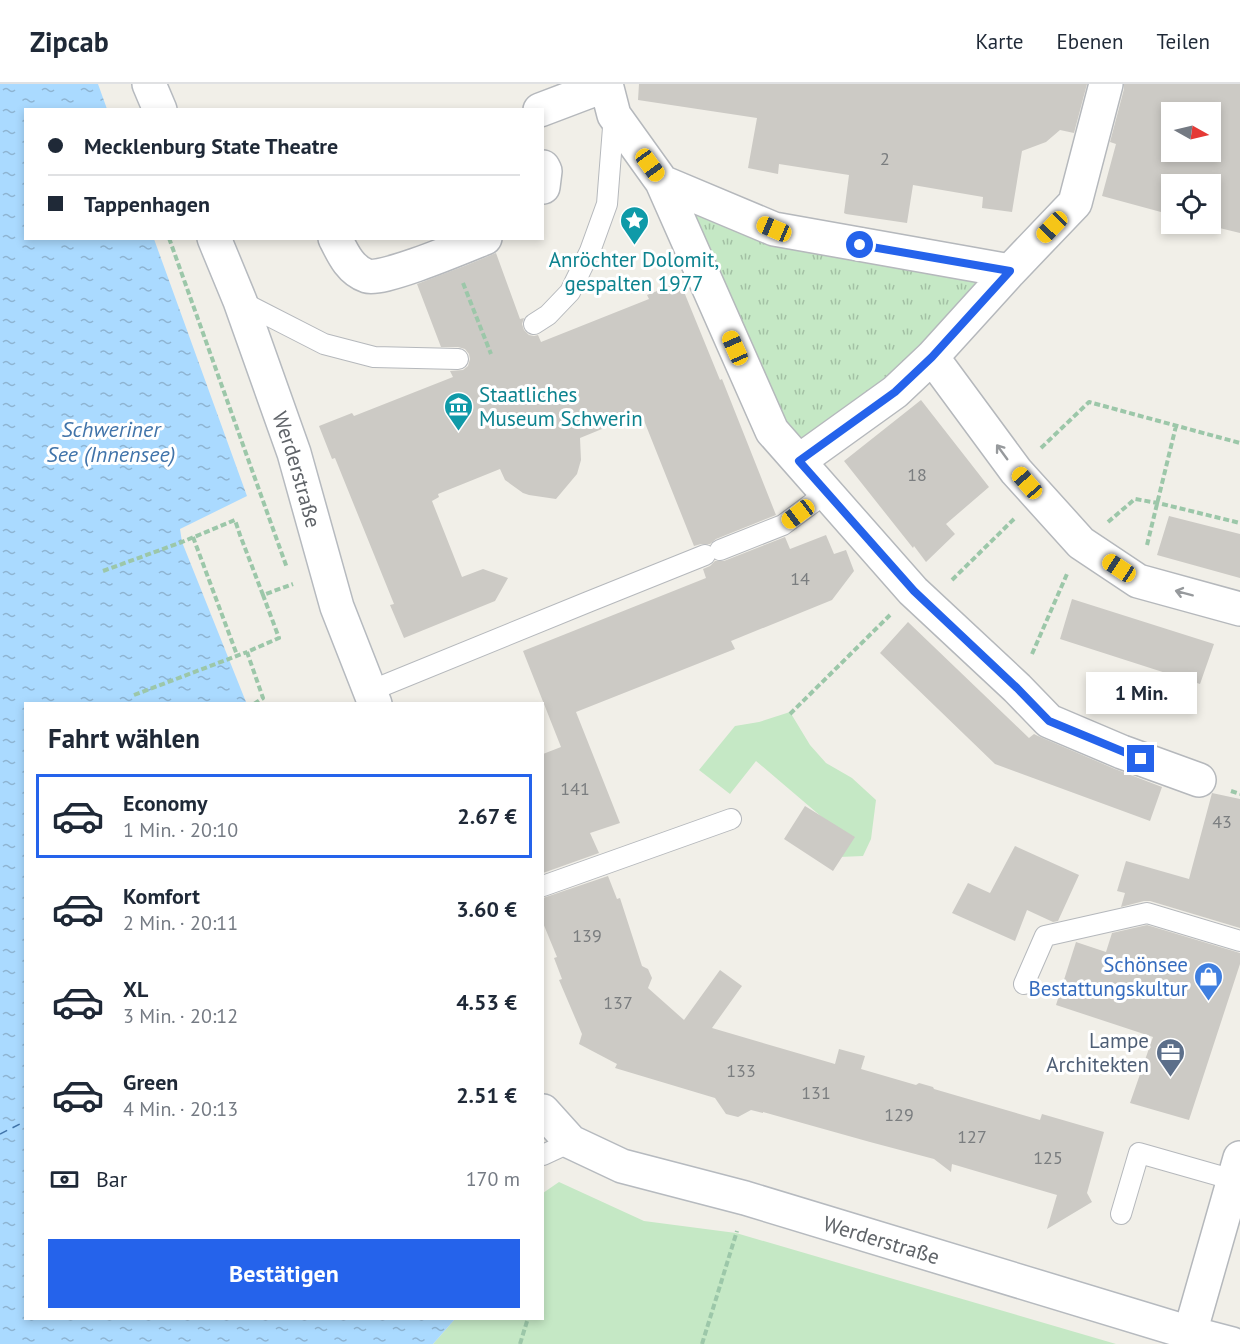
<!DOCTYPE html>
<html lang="de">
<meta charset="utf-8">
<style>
body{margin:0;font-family:"PT Sans",sans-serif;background:#f2f2f3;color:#1f2937;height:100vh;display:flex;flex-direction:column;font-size:22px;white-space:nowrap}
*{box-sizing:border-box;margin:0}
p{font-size:20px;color:#747a83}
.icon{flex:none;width:33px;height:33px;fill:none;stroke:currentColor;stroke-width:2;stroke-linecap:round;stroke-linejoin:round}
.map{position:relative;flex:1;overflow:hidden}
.panel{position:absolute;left:24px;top:618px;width:520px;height:618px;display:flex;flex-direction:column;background:#fff;border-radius:0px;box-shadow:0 3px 9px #0003}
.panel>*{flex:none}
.guide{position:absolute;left:24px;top:24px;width:520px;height:132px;border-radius:0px;box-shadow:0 3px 9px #0003;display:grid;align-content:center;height:132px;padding:0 24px;background:#fff}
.needle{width:39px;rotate:98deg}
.buttons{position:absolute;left:1161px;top:18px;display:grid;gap:12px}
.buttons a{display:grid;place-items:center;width:60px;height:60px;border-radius:0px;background:#fff;box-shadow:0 3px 9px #0003;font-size:30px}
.end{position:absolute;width:27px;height:27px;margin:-14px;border:8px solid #2563eb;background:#fff;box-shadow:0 0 0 3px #fff}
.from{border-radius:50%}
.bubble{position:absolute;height:42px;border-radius:0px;background:#fff;box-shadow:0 3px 9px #0003;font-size:20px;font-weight:700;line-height:42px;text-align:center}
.car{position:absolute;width:18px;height:36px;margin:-18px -9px;border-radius:8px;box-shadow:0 0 4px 2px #0007;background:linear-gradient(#f5c518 24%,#345 0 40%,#f5c518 0 76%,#345 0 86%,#f5c518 0)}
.guide b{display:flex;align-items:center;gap:21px;height:57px;font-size:22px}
.guide b+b{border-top:2px solid #e0e1e3}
.guide i{width:15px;height:15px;background:#1f2937}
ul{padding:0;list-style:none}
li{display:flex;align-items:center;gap:18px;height:84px;margin:0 12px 9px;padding:0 12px;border:3px solid transparent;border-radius:0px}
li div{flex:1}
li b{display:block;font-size:22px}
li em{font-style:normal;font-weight:700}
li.active{border-color:#2563eb}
li>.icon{width:54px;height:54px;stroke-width:1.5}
h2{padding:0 24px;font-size:27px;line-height:72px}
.pay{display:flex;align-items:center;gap:15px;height:66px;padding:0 24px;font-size:22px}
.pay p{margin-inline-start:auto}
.button{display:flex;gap:12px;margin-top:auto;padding:12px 24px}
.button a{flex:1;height:69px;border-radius:0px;background:#2563eb;color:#fff;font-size:24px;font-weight:700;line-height:69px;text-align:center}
header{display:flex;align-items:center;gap:36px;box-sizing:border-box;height:84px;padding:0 30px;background:#fff;border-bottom:2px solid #e0e1e3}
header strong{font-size:28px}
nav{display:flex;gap:33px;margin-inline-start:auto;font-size:21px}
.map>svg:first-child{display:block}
</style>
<header>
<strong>Zipcab</strong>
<nav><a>Karte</a><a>Ebenen</a><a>Teilen</a></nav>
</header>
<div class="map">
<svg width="1240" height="1260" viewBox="0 0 1240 1260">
<defs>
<pattern id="grass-tufts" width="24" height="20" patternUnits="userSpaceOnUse" patternTransform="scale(1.5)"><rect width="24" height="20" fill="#c5e8c5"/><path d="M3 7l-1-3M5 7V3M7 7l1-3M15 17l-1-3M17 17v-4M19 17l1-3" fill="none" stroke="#a3c0a4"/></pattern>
<pattern id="water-ripples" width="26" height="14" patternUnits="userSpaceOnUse" patternTransform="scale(1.5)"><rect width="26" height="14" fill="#aadaff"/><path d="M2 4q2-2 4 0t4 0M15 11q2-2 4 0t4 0" fill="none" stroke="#8eb4d2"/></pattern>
</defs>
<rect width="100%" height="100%" fill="#f1efe8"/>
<path fill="url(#grass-tufts)" d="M662,98L774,145L1010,187L799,375Z"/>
<path fill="#c5e8c5" d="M790,628L810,661L826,679L852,694L876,716L871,755L863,772L839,773L823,734L756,677L730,710L699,686L735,642L759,638Z
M559,1098L644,1137L736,1149L1116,1260H433L455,1235L543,1234V1109Z"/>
<path fill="url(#water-ripples)" d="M0,0H98L107,25L26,26V154L154,155L247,412L180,445L182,458L246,618L241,620H26V1234L455,1235L433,1260H0Z"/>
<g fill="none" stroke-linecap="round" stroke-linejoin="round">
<path stroke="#4174aa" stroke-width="1.5" stroke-dasharray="8 6" stroke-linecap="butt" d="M0,1050L26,1037"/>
</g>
<path fill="#cccac5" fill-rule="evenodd" d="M639,0H1087L1074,49L1060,46L1046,58L1022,67L1012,128L982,124L983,113L913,101L907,139L846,130L844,129L849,91L779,80L778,90L748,84L757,34L638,16Z
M1124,0H1240V149L1203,140H1210V100H1172V131L1102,112L1116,60L1110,58L1124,5ZM1172,28H1210V68H1172Z
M496,169L520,235L524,234L522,240L524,246L529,251L534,252L538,251L541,258L649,215L647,211L680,198L720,296L722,295L776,431L716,455L710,460H701L694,462L641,329L580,354L581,376L577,390L556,415L529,411L523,409L505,396L500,385L438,410L439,413L432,417L462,493L483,485L508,494L495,517L404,554L390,521L394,520L335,374L332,375L319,342L352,329L354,332L453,293L450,287L463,286L468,282L470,275L469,270L465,265L458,263H441L417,200L467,181Z
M921,316L989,403L946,440L955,450L926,478L914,462L913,464L844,377Z
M1169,432L1240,450V494L1157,471Z
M826,451L834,470L846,466L854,487L832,516L731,557L735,565L576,628L620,739L590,749L599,769L543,789V670L561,663L523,567L706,494L703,485L710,482L715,477H724L785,453L790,465Z
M1072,515L1214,560L1200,600L1060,555Z
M908,538L1029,654L1034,650L1038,652L1115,685L1162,703L1150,737L995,680L880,569Z
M1212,709L1240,715V844L1150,817H1144L1121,823L1125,809L1117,807L1126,777L1189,795Z
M805,722L855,753L833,787L784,755Z
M1015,762L1079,791L1058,837L1053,838L1027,826L1015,857L952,829L968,799L990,809Z
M608,792L617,815L620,814L642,882L648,885L652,894L648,904L684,936L720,886L742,902L712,944L835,980L839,965L865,972L861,985L916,1001L919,999L933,1003L934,1005L1040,1036L1042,1030L1104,1048L1087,1109L1092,1118L1047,1145L1057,1111L952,1080L951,1088L934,1075L870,1058L763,1028V1029L751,1026L738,1033L726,1030L715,1014L615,984L617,980L579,960L582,950L559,896L562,895L554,874L557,873L543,839V814Z
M1147,841L1240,869V880L1189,1036L1130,1019L1153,953L1056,921L1076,858L1106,868L1112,849Z"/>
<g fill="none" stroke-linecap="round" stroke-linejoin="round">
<defs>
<path id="lane" d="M240,217L324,260L374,273L458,275
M534,240L548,231L570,208L590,167L607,120L614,31
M720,466L783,441L826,409
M370,607L588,518L705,471
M543,802L731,735
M1024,900L1045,852L1147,829L1240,857
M543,1071L571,1058
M1121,1130L1139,1069L1234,1096"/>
<path id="street" d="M606,0L614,31L662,98L772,347L913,507L1017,604L1049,637L1122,668L1199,696
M540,26L606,1
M543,83L545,87L543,103
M662,98L774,145L1010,187
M335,154C343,170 350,186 367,192C383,197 465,162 485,154
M932,273L1016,387L1081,459L1138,497L1240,525
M799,377L895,308L932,273L1010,187L1075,119L1106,0
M1190,1249L1240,1074"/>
<g id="secondary">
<path d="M149,0L160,26"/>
<path id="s1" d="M214,154L240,217L294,369L337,523L375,620"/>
<path id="s2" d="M543,1027L571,1058L622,1082L745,1114L1190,1249L1232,1260"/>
</g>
</defs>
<use href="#lane" stroke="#b5b8bc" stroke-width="22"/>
<use href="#street" stroke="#b5b8bc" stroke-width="36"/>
<use href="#secondary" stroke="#b6babf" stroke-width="36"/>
<path stroke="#9cc7a9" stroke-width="4" stroke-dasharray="6 3" stroke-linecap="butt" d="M169,154L287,484
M463,199L491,270
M1041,364L1089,318L1240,359
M1108,438L1135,415L1158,419L1240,439
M193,453L237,571
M1147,461L1176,342
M103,487L182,458L235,436L240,451L263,511L293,500
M952,496L1015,434
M1032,570L1067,490
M134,611L247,568
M254,620L263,614L247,568L279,554L263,511
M790,630L890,531
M1231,707L1240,710
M520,1260L528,1234
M702,1260L737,1147"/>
<use href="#lane" stroke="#fff" stroke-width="20"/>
<use href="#street" stroke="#fff" stroke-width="33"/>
<use href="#secondary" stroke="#fff" stroke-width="33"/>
</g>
<defs><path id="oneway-shaft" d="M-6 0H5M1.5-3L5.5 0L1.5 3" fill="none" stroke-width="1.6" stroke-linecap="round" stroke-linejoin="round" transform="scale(1.5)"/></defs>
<g stroke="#979a9d">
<use href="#oneway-shaft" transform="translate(1002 368) rotate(-126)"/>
<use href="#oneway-shaft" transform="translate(1184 509) rotate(-165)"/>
</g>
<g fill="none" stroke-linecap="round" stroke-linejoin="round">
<path stroke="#2563eb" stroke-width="8" d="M860,161L1010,187L932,273L895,308L799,377L914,507L1017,604L1049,637L1141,675"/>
</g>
<defs>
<symbol id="sight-pin" viewBox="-11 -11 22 30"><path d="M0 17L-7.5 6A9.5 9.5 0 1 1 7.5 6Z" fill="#0f9aa8" stroke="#fff"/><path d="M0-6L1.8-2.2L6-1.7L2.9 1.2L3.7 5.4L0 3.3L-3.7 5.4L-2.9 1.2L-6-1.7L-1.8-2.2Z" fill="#fff"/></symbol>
<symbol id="museum-pin" viewBox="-11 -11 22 30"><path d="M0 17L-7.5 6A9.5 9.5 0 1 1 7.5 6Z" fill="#0f9aa8" stroke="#fff"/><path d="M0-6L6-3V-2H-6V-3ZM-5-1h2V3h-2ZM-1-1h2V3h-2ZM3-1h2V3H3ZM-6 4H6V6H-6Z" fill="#fff"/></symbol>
<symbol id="shop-pin" viewBox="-11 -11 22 30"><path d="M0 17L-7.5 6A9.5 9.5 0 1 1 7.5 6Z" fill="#3f7fe0" stroke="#fff"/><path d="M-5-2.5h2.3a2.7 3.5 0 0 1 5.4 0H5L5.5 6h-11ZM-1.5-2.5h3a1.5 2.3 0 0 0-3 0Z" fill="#fff"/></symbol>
<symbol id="office-pin" viewBox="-11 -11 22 30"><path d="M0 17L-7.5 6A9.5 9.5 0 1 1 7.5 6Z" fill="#5c6f8a" stroke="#fff"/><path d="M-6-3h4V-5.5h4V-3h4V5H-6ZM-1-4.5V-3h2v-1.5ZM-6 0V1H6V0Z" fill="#fff"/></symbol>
</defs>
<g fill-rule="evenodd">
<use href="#sight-pin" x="618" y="120" width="33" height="45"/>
<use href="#museum-pin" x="442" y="306" width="33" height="45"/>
<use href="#shop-pin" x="1192" y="876" width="33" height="45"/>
<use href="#office-pin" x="1154" y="952" width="33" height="45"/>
</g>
<g text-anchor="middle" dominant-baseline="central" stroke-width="6" stroke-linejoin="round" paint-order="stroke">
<g font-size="18" fill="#7a7d7f">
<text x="885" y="74">2</text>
<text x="917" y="390">18</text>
<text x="800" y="494">14</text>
<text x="575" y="704">141</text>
<text x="1222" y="737">43</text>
<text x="587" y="851">139</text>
<text x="618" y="918">137</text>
<text x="741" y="986">133</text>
<text x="816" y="1008">131</text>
<text x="899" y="1030">129</text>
<text x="972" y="1052">127</text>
<text x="1048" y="1073">125</text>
</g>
<g font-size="21" fill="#0d838f" stroke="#fff">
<text x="634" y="175">Anröchter Dolomit,<tspan x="634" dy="24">gespalten 1977</tspan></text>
<text x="479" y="310" text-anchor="start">Staatliches<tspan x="479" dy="24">Museum Schwerin</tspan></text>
</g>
<g font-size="21" fill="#5f6368" stroke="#fff">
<text stroke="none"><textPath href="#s1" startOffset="246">Werderstraße</textPath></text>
<text stroke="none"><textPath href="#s2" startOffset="368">Werderstraße</textPath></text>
</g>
<g font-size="21" fill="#366cbe" stroke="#fff" text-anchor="end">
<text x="1188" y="880">Schönsee<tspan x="1188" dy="24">Bestattungskultur</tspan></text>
</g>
<g font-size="21" fill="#4e5e75" stroke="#fff" text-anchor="end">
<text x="1149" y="956">Lampe<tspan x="1149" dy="24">Architekten</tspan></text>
</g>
<g font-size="22" font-style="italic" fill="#4174aa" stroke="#fff">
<text x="111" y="345">Schweriner<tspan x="111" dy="25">See (Innensee)</tspan></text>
</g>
</g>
</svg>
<div class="buttons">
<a><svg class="needle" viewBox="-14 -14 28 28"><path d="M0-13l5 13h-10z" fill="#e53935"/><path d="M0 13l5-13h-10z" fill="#747a83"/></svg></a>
<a><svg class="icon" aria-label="locate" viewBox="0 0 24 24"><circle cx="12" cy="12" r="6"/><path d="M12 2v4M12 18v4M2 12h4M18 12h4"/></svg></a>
</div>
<i class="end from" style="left:860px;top:161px"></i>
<i class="end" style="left:1141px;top:675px"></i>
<div class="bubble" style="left:1086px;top:588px;width:111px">1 Min.</div>
<i class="car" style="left:650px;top:81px;rotate:144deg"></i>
<i class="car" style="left:1052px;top:143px;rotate:224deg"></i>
<i class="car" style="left:774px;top:145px;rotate:293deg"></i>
<i class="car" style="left:735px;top:264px;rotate:336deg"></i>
<i class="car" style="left:1027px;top:399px;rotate:319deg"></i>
<i class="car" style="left:798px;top:430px;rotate:233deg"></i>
<i class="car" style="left:1119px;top:484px;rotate:303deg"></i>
<div class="guide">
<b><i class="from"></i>Mecklenburg State Theatre</b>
<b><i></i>Tappenhagen</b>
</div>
<section class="panel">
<h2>Fahrt wählen</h2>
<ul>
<li class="active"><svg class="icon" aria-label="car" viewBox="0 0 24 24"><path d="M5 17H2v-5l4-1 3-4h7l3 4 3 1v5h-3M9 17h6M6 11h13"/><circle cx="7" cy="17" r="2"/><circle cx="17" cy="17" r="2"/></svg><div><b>Economy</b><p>1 Min. · 20:10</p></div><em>2.67 €</em></li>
<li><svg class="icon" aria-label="car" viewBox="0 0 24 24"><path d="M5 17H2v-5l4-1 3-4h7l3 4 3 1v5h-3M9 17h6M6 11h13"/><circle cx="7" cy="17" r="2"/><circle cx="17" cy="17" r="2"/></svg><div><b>Komfort</b><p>2 Min. · 20:11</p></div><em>3.60 €</em></li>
<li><svg class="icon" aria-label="car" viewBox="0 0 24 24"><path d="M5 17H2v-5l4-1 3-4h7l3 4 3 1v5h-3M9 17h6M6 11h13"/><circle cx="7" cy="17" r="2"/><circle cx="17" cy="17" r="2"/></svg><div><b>XL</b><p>3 Min. · 20:12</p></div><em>4.53 €</em></li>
<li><svg class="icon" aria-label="car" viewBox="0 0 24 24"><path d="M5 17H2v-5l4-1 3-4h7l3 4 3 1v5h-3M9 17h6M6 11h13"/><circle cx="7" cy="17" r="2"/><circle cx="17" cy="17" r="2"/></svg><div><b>Green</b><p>4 Min. · 20:13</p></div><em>2.51 €</em></li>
</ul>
<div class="pay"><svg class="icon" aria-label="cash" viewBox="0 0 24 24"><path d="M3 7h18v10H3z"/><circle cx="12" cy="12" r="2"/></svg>Bar<p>170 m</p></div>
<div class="button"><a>Bestätigen</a></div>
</section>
</div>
